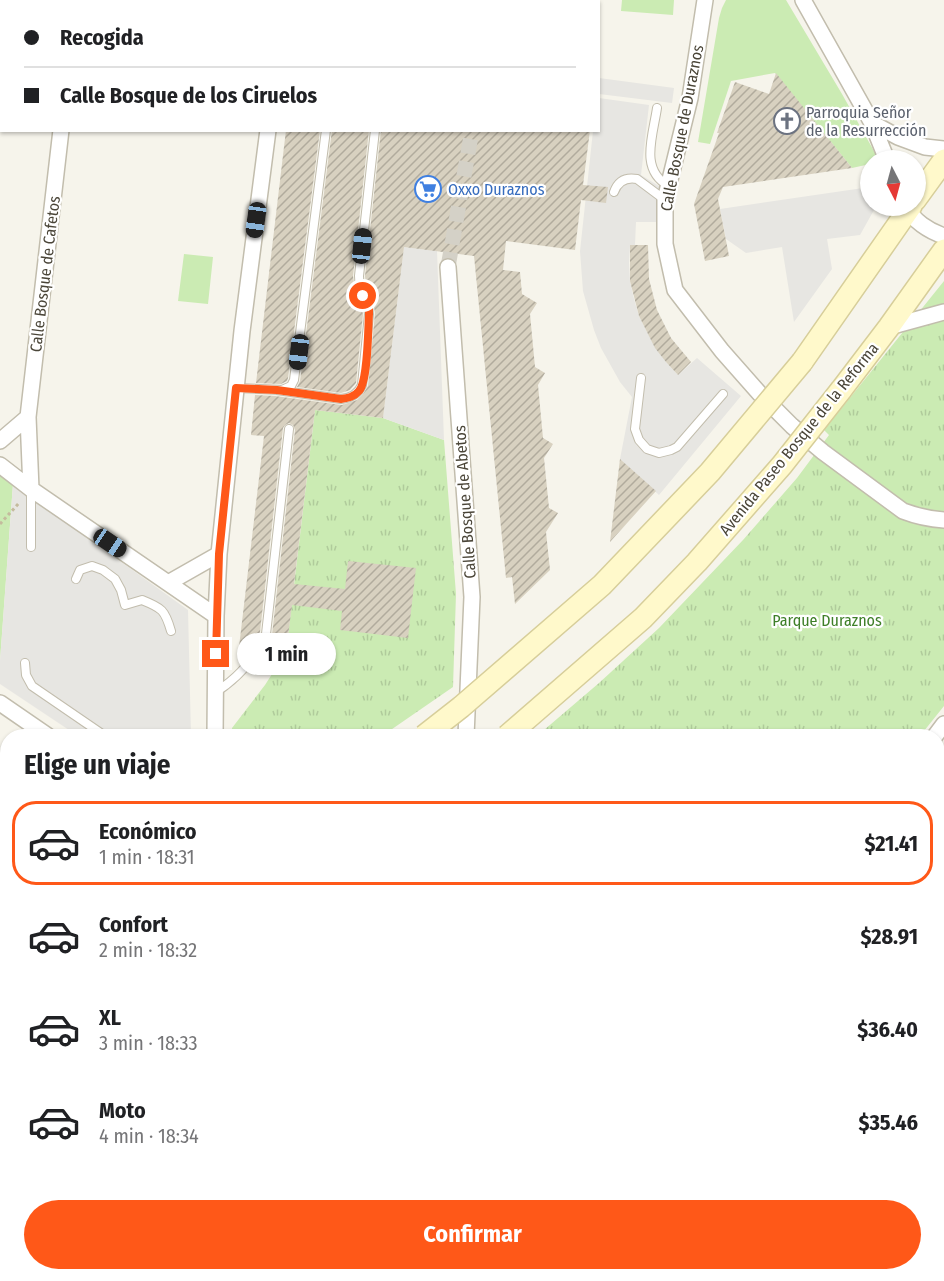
<!DOCTYPE html>
<html lang="es">
<meta charset="utf-8">
<style>
body{margin:0;font-family:"Fira Sans Condensed",sans-serif;background:#f6f6f6;color:#202124;height:100vh;display:flex;flex-direction:column;font-size:22px;white-space:nowrap}
*{box-sizing:border-box;margin:0}
p{font-size:20px;color:#757577}
.icon{flex:none;width:33px;height:33px;fill:none;stroke:currentColor;stroke-width:2;stroke-linecap:round;stroke-linejoin:round}
.map{position:relative;flex:1;overflow:hidden}
.panel{position:absolute;left:0px;top:729px;width:945px;height:552px;display:flex;flex-direction:column;background:#fff;border-radius:24px 24px 0 0;box-shadow:0 2px 4px #0004}
.panel>*{flex:none}
.top-card{position:absolute;left:0px;top:0px;width:600px;height:132px;box-shadow:0 2px 4px #0004;display:grid;align-content:center;height:132px;padding:0 24px;background:#fff}
.needle{width:39px;rotate:174deg}
.tools{position:absolute;left:860px;top:150px;display:grid;gap:12px}
.tools a{display:grid;place-items:center;width:66px;height:66px;border-radius:50%;background:#fff;box-shadow:0 2px 4px #0004;font-size:30px}
.end{position:absolute;width:27px;height:27px;margin:-14px;border:8px solid #ff5818;background:#fff;box-shadow:0 0 0 3px #fff}
.from{border-radius:50%}
.bubble{position:absolute;height:42px;border-radius:21px;background:#fff;box-shadow:0 2px 4px #0004;font-size:20px;font-weight:700;line-height:42px;text-align:center}
.car{position:absolute;width:18px;height:36px;margin:-18px -9px;border-radius:8px;box-shadow:0 0 4px 2px #0007;background:linear-gradient(#222 24%,#8ab4d8 0 40%,#222 0 76%,#8ab4d8 0 86%,#222 0)}
.top-card b{display:flex;align-items:center;gap:21px;height:57px;font-size:22px}
.top-card b+b{border-top:2px solid #e0e0e0}
.top-card i{width:15px;height:15px;background:#202124}
ul{padding:0;list-style:none}
li{display:flex;align-items:center;gap:18px;height:84px;margin:0 12px 9px;padding:0 12px;border:3px solid transparent;border-radius:24px}
li div{flex:1}
li b{display:block;font-size:22px}
li em{font-style:normal;font-weight:700}
li.active{border-color:#ff5818}
li>.icon{width:54px;height:54px;stroke-width:1.5}
h2{padding:0 24px;font-size:27px;line-height:72px}
.action{display:flex;gap:12px;margin-top:auto;padding:12px 24px}
.action a{flex:1;height:69px;border-radius:36px;background:#ff5818;color:#fff;font-size:24px;font-weight:700;line-height:69px;text-align:center}
.map>svg:first-child{display:block}
</style>
<div class="map">
<svg width="944" height="1281" viewBox="0 0 944 1281">
<defs>
<pattern id="grass-tufts" width="24" height="20" patternUnits="userSpaceOnUse" patternTransform="scale(1.5)"><rect width="24" height="20" fill="#cbebb3"/><path d="M3 7l-1-3M5 7V3M7 7l1-3M15 17l-1-3M17 17v-4M19 17l1-3" fill="none" stroke="#b0cb9b"/></pattern>
<pattern id="building-hatch" width="6" height="6" patternUnits="userSpaceOnUse" patternTransform="scale(1.5)"><rect width="6" height="6" fill="#d8d1c0"/><path d="M-1 1l2-2M0 6l6-6M5 7l2-2" fill="none" stroke="#b1ab9d"/></pattern>
</defs>
<rect width="100%" height="100%" fill="#f6f4eb"/>
<path fill="url(#grass-tufts)" d="M944,281V706L920,736H537L599,683L659,628L743,540L797,478L829,435L824,430Z
M315,410L383,418L444,440L456,594L453,687L382,736H232V728L265,685L286,652Z
M7,1012V1048L0,1052V1016Z
M938,1134L944,1138V1270L938,1273Z
M866,1274H936L917,1281L873,1278Z"/>
<path fill="#cbebb3" d="M622,0H674L673,15L621,11Z
M726,0H786L842,94L879,160H870V164L852,168L775,73L731,81L710,144L698,142L719,18L722,8Z
M184,254L213,257L208,304L178,301Z
M0,475L13,484L0,661Z"/>
<path fill="#e7e6e2" d="M599,78L674,88L672,103L599,94Z
M599,98L649,105L641,175L662,188L658,222H636L635,245L630,246L629,263L630,281L634,299L639,316L647,332L666,362L678,375L697,358L741,396L659,495L620,459L632,397L620,382L601,348L594,330L583,291L580,251L593,131L598,130Z
M870,187V206H874V210L860,235L827,239L832,269L794,322L782,247L746,253L726,239L720,209Z
M404,247L437,251L444,440L383,418Z
M13,484L188,610L191,736H78L0,684V661Z"/>
<path fill="url(#building-hatch)" d="M776,73L852,168L723,187L718,199L729,256L705,261L694,204L719,133H717L735,82L769,94Z
M286,130H320L288,378L287,381L281,384L256,383Z
M332,130H369L353,276L355,289L363,314L356,383L350,390L341,393L297,387L300,381Z
M381,130H590L583,185L608,187L606,203L581,200L575,250L506,241L503,270L520,272L522,294L537,303L530,314L535,367L545,373L538,385L543,438L553,444L544,458L549,508L558,513L546,532L550,570L515,604L512,577L506,578L474,256L404,247L383,418L315,410L294,584L345,589L348,561L416,568L408,638L340,630L342,611L292,605L286,652L265,650L272,635L295,430L293,425L289,423L285,425L283,428L260,632L251,648L239,647L264,436L251,435L255,395L275,396L342,405L357,400L363,394L368,386L375,313L373,302L366,286L365,276Z
M630,245H648L649,279L657,310L671,338L691,362L678,375L666,362L655,348L639,316L630,281Z
M620,459L656,491L610,542Z"/>
<g fill="none" stroke-linecap="round" stroke-linejoin="round">
<path stroke="#d4d1c7" stroke-width="15" stroke-dasharray="15 8" stroke-linecap="butt" d="M494,2V0
M448,267L472,130"/>
<defs>
<path id="lane" d="M657,108C653,136 639,170 669,186
M614,192C618,181 626,177 637,179L665,200
M641,378L635,429L639,440L647,449L659,453L671,450L677,447L723,394
M236,388L282,390L291,386L294,380L326,130
M277,390L341,399C351,398 358,394 362,385L369,314C368,298 359,294 359,276L375,130
M31,490V547
M76,579L80,570L92,566L103,570L115,579L121,590L125,605L142,600C162,608 165,610 171,631
M25,663L26,675L32,686L105,736
M216,692C238,678 256,657 266,634L289,429"/>
<path id="street" d="M705,0L690,98L665,200V244L675,290L722,351L760,394L792,426L823,452L903,511C916,516 929,519 944,520
M803,0L872,123L887,160
M76,2V0
M284,2L285,0
M872,123L898,137L925,147L944,149
M906,206C913,221 929,231 944,236
M448,267L472,597L466,736
M889,327L944,312
M0,441L28,417
M0,465L31,489L216,616
M31,489L28,417L61,130
M168,583L219,554
M0,703L48,736
M215,736L216,616L219,554L242,331L268,130
M935,736L944,724
M0,848L8,815
M0,923L8,934
M938,950L944,942
M938,1101L944,1102
M826,1274L835,1281
M40,1281L49,1274
M288,1281L291,1274
M396,1281L397,1274
M535,1281L536,1274
M641,1281L642,1274"/>
<path id="secondary" d="M915,200L944,160
M802,362L911,206
M841,390L889,327L944,250
M0,1009L8,1004
M0,1073L8,1068"/>
</defs>
<use href="#lane" stroke="#c2bdad" stroke-width="10"/>
<use href="#street" stroke="#c2bdad" stroke-width="18"/>
<use href="#secondary" stroke="#d7ce9a" stroke-width="24"/>
<path stroke="#c4bb9d" stroke-width="3" stroke-dasharray="3 3" stroke-linecap="butt" d="M436,0L448,2
M552,2V0
M0,524L19,503"/>
<use href="#lane" stroke="#fff" stroke-width="8"/>
<use href="#street" stroke="#fff" stroke-width="15"/>
<use href="#secondary" stroke="#fff9cb" stroke-width="21"/>
<defs>
<path id="secondary-bridge" d="M424,736L461,707L602,585L710,472L802,362
M507,736L643,618L697,562L782,465L841,390"/>
</defs>
<use href="#secondary-bridge" stroke="#d7ce9a" stroke-width="24" stroke-linecap="butt"/>
<use href="#secondary-bridge" stroke="#fff9cb" stroke-width="21"/>
</g>
<g fill="none" stroke-linecap="round" stroke-linejoin="round">
<path stroke="#ff5818" stroke-width="8" d="M216,654L219,554L236,388L277,390L341,399C348,398 354,397 359,391C368,381 368,330 369,314V307L363,296"/>
</g>
<defs>
<symbol id="church-ring" viewBox="-11 -11 22 22"><circle r="9.5" fill="#fff" stroke="#6b7280" stroke-width="1.5"/><path d="M-1.2-6h2.4v3.5h3.3v2.4h-3.3V6h-2.4V-.1h-3.3v-2.4h3.3Z" fill="#6b7280"/></symbol>
<symbol id="supermarket-ring" viewBox="-11 -11 22 22"><circle r="9.5" fill="#fff" stroke="#3f7fe0" stroke-width="1.5"/><path d="M-6-5.5h2.5l.6 2H6L4.5 2H-2.5L-4.4-4H-6ZM-1.5 3.2a1.3 1.3 0 1 0 .1 0ZM3 3.2a1.3 1.3 0 1 0 .1 0Z" fill="#3f7fe0"/></symbol>
</defs>
<g fill-rule="evenodd">
<use href="#church-ring" x="772" y="106" width="30" height="30"/>
<use href="#supermarket-ring" x="413" y="174" width="30" height="30"/>
</g>
<g text-anchor="middle" dominant-baseline="central" stroke-width="4.5" stroke-linejoin="round" paint-order="stroke">
<g font-size="16" fill="#5b616d" stroke="#fff" text-anchor="start">
<text x="806" y="112">Parroquia Señor<tspan x="806" dy="18">de la Resurrección</tspan></text>
</g>
<g font-size="16" fill="#4a4538" stroke="#fff">
<text transform="translate(682 128) rotate(-79)">Calle Bosque de Duraznos</text>
<text transform="translate(45 274) rotate(-83)">Calle Bosque de Cafetos</text>
<text transform="translate(799 439) rotate(-51)">Avenida Paseo Bosque de la Reforma</text>
<text transform="translate(465 502) rotate(-94)">Calle Bosque de Abetos</text>
</g>
<g font-size="16" fill="#366cbe" stroke="#fff" text-anchor="start">
<text x="448" y="189">Oxxo Duraznos</text>
</g>
<g font-size="16" fill="#3e7f28" stroke="#fff">
<text x="827" y="620">Parque Duraznos</text>
</g>
</g>
</svg>
<div class="tools">
<a><svg class="needle" viewBox="-14 -14 28 28"><path d="M0-13l5 13h-10z" fill="#e53935"/><path d="M0 13l5-13h-10z" fill="#757577"/></svg></a>
</div>
<i class="end from" style="left:363px;top:296px"></i>
<i class="end" style="left:216px;top:654px"></i>
<div class="bubble" style="left:237px;top:633px;width:99px">1 min</div>
<i class="car" style="left:256px;top:220px;rotate:188deg"></i>
<i class="car" style="left:362px;top:246px;rotate:6deg"></i>
<i class="car" style="left:299px;top:352px;rotate:187deg"></i>
<i class="car" style="left:110px;top:543px;rotate:124deg"></i>
<div class="top-card">
<b><i class="from"></i>Recogida</b>
<b><i></i>Calle Bosque de los Ciruelos</b>
</div>
<section class="panel">
<h2>Elige un viaje</h2>
<ul>
<li class="active"><svg class="icon" aria-label="car" viewBox="0 0 24 24"><path d="M5 17H2v-5l4-1 3-4h7l3 4 3 1v5h-3M9 17h6M6 11h13"/><circle cx="7" cy="17" r="2"/><circle cx="17" cy="17" r="2"/></svg><div><b>Económico</b><p>1 min · 18:31</p></div><em>$21.41</em></li>
<li><svg class="icon" aria-label="car" viewBox="0 0 24 24"><path d="M5 17H2v-5l4-1 3-4h7l3 4 3 1v5h-3M9 17h6M6 11h13"/><circle cx="7" cy="17" r="2"/><circle cx="17" cy="17" r="2"/></svg><div><b>Confort</b><p>2 min · 18:32</p></div><em>$28.91</em></li>
<li><svg class="icon" aria-label="car" viewBox="0 0 24 24"><path d="M5 17H2v-5l4-1 3-4h7l3 4 3 1v5h-3M9 17h6M6 11h13"/><circle cx="7" cy="17" r="2"/><circle cx="17" cy="17" r="2"/></svg><div><b>XL</b><p>3 min · 18:33</p></div><em>$36.40</em></li>
<li><svg class="icon" aria-label="car" viewBox="0 0 24 24"><path d="M5 17H2v-5l4-1 3-4h7l3 4 3 1v5h-3M9 17h6M6 11h13"/><circle cx="7" cy="17" r="2"/><circle cx="17" cy="17" r="2"/></svg><div><b>Moto</b><p>4 min · 18:34</p></div><em>$35.46</em></li>
</ul>
<div class="action"><a>Confirmar</a></div>
</section>
</div>
